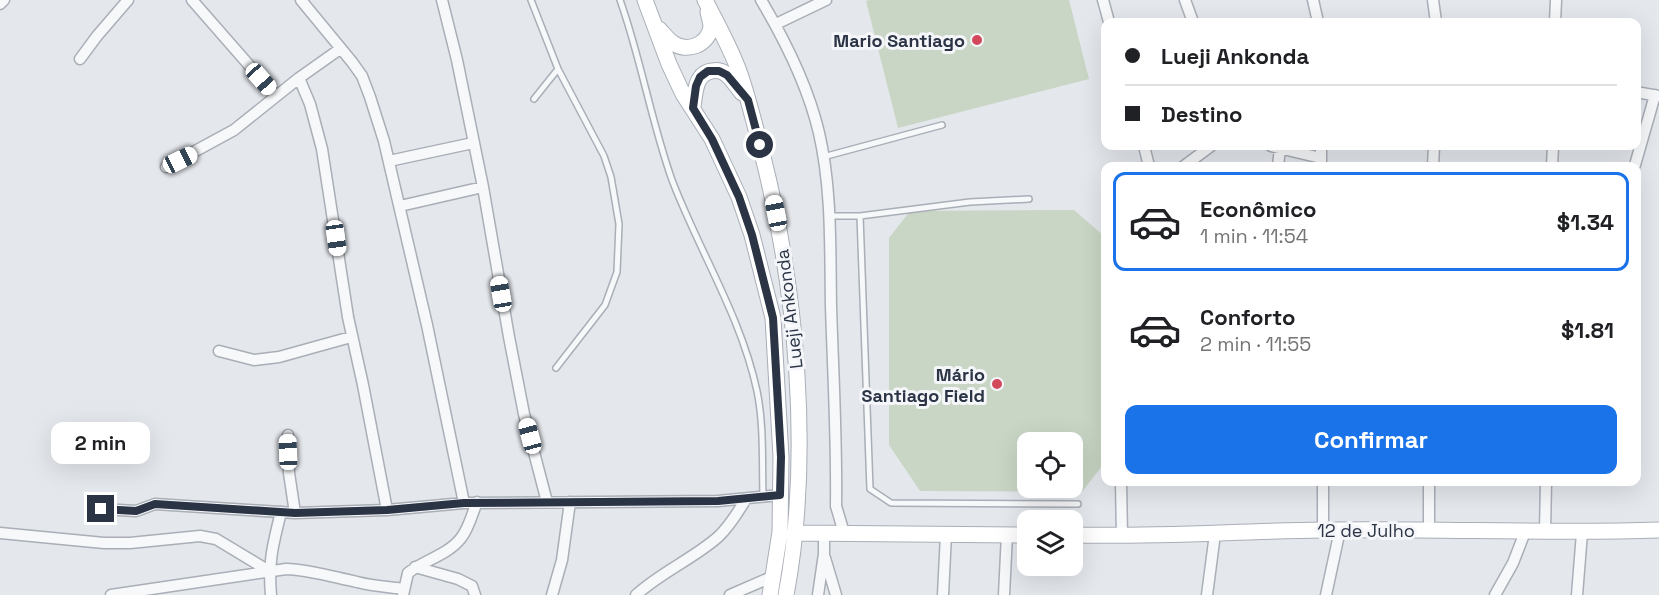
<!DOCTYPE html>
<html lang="pt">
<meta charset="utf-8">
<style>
body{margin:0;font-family:"Space Grotesk",sans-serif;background:#f2f2f2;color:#202124;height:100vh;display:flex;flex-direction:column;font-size:22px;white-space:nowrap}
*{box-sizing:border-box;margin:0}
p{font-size:20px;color:#757577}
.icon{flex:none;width:33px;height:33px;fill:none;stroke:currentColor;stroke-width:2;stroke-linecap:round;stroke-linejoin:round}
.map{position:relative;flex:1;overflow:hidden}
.drawer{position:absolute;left:1101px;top:162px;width:540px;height:324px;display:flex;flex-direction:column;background:#fff;border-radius:12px;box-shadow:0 6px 24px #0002}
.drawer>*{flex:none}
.guide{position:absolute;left:1101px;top:18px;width:540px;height:132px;border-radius:12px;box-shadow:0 6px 24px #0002;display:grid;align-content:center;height:132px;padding:0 24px;background:#fff}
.fabs{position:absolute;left:1017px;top:432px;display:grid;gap:12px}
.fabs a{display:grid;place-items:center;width:66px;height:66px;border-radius:12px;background:#fff;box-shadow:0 6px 24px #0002;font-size:30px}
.end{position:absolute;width:27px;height:27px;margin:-14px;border:8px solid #2b3445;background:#fff;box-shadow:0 0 0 3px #fff}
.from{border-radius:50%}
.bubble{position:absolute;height:42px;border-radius:12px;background:#fff;box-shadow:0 6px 24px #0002;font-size:20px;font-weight:600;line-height:42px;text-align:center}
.car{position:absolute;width:18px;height:36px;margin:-18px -9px;border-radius:8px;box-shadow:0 0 4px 2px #0007;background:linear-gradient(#fff 24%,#345 0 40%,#fff 0 76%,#345 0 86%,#fff 0)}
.guide b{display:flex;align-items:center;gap:21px;height:57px;font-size:22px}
.guide b+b{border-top:2px solid #e0e0e0}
.guide i{width:15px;height:15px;background:#202124}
ul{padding:10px 0 0;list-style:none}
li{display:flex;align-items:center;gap:18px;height:99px;margin:0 12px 9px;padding:0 12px;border:3px solid transparent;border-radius:12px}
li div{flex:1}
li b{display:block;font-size:22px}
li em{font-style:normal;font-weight:600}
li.on{border-color:#1a73e8}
li>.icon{width:54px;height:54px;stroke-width:1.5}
.primary-button{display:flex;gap:12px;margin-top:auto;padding:12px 24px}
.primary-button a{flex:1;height:69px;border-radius:12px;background:#1a73e8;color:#fff;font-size:24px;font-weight:600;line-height:69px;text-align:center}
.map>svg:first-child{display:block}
</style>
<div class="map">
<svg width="1659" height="595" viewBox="0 0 1659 595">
<rect width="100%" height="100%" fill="#e4e7ec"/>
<path fill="#c9d6c5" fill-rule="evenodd" d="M870,0H1069L1089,79L898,128L866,1Z
M1074,210L1104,236L1105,462L1082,492L920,491L889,445V238L910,211ZM1028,442H1072V488H1028Z"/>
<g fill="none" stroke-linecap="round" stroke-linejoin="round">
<defs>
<path id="lane" d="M531,0L558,69L604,156L611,177L619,224L617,272L605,305L556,368
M620,0C641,59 651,121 672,180C699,251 741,316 757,391C764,425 762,462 763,496
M534,99L558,69
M823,157L942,125
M829,216H860L970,202L1029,199
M860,216L870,489L891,503L1078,504"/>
<path id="street" d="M192,0L276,96
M301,0L352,62L362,76L370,97L384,141L427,325L464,503
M442,0L457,60L483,187L509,337L524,414L547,502
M761,0C786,42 808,86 819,133C832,189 830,249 831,306C833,372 837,439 836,506L844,533
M1103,0L1109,22
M1185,0L1193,22
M1313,0L1318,22
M1433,0L1436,22
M0,4L4,0
M1555,22L1556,0
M776,24L826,0
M80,59L97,36L128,0
M299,78L310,104L322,149L348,317L363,385L387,510
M1636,92L1659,96
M1144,146L1149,166
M1271,146L1321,158
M389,161L473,143
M1635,165L1655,95
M1184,166L1211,146
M1278,166L1280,148
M1321,166V146
M1433,166L1434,146
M1552,166L1553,146
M166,167L234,130L299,78L340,49
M400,206L483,187
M219,351L254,360L279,357L351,337
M288,435L289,473L295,513
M1121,482L1122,536
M1323,482V530
M101,509L136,511L155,504L295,513L387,510L464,503L718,501L780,495
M1429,531V482
M1545,531L1546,482
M0,533L104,543H130L200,536L216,539L269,571
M825,558L836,595
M415,567L458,579L472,586L475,595
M111,595L286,569C311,570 333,577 357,582C372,586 389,587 404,589
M271,595C268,562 273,544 281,512
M403,595L408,573C424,560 448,555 461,538C469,528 472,514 477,502
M552,595L562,560L570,502
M636,595C661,572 693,559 718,537C730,526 738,512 746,499
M730,595L774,576
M818,595L824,554V532
M943,595L946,534
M1004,595L1007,534
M1207,595L1215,534
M1326,595L1340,530
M1495,595L1513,563L1525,532
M1577,595L1582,533"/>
<path id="secondary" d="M645,0L669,64L683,94L712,139L739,197L752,235L773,318L781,457L780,532L770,595
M705,0C717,24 731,48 740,74C749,100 755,126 762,153C797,290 812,456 786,595
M659,29C663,33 668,40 673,43C687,53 708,45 711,27C711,23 709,16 708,12
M693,107C695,94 695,73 712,71C717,70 722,71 726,74C732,79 737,87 742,93
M796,533L1028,535
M1072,535C1156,537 1239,531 1323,530C1435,528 1547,534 1659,530"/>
</defs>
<use href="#lane" stroke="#a9aeb7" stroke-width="8"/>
<use href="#street" stroke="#a9aeb7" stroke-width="13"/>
<use href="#secondary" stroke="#a9aeb7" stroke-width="17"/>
<use href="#lane" stroke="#f7f8fa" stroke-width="5"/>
<use href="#street" stroke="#f7f8fa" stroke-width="10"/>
<use href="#secondary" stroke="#fff" stroke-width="15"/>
</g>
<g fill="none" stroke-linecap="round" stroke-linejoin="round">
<path stroke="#2b3445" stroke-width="8" d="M101,509L136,511L155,504L295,513L387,510L464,503L718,501L780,495L781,457L773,318L752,235L739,197L712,139L693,108L696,86L700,77L708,71H719L727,75L748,100L760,145"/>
</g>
<g fill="#d1495b" stroke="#f4f6f9" stroke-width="2">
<circle cx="977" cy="40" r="6"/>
<circle cx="997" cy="384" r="6"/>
</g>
<g text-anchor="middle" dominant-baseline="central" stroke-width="6" stroke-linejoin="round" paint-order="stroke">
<g font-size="18" font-weight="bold" fill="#2b3445" stroke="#f4f6f9" text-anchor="end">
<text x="965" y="40">Mario Santiago</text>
<text x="985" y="374">Mário<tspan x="985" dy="21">Santiago Field</tspan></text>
</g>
<g font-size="18" fill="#2b3445" stroke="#f4f6f9">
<text transform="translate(789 309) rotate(-97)">Lueji Ankonda</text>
<text x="1366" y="530">12 de Julho</text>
</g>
</g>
</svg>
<div class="fabs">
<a><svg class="icon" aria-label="locate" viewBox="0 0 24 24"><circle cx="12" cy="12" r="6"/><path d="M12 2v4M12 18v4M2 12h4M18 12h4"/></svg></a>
<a><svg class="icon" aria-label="layers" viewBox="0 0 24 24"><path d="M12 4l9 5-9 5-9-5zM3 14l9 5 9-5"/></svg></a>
</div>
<i class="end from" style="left:760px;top:145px"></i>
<i class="end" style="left:101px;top:509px"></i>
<div class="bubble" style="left:51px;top:422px;width:99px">2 min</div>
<i class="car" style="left:261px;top:79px;rotate:138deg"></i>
<i class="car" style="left:180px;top:160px;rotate:64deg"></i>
<i class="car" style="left:776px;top:213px;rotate:349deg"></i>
<i class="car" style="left:336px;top:238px;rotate:172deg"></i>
<i class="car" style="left:501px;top:294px;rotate:350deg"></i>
<i class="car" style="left:530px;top:436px;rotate:345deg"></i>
<i class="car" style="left:288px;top:452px;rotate:358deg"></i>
<div class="guide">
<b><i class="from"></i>Lueji Ankonda</b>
<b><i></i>Destino</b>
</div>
<section class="drawer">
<ul>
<li class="on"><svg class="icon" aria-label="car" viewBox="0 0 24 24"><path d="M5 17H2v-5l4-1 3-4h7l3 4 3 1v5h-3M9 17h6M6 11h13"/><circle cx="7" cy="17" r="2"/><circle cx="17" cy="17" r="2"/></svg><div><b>Econômico</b><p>1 min · 11:54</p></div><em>$1.34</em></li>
<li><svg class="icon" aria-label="car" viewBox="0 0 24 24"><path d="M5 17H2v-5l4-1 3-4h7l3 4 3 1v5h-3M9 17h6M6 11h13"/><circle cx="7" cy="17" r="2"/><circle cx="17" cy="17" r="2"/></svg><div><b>Conforto</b><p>2 min · 11:55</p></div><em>$1.81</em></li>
</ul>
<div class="primary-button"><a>Confirmar</a></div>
</section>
</div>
